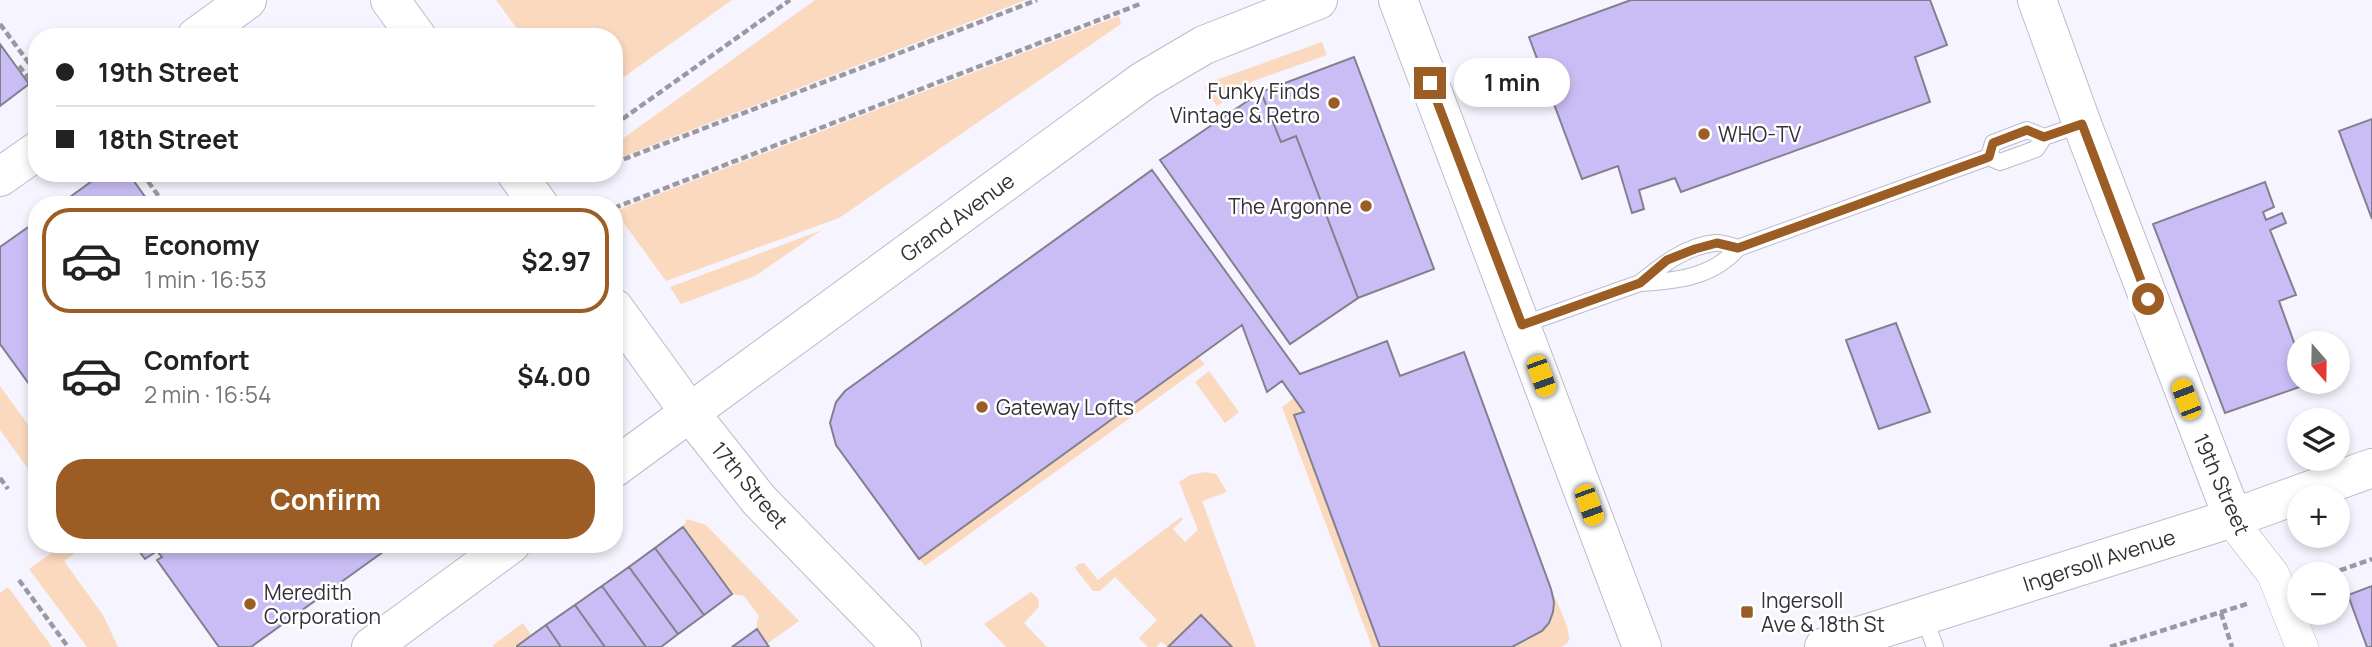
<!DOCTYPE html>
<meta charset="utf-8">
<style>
body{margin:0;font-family:Manrope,sans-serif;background:#f2f2f2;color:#222;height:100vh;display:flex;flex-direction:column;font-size:26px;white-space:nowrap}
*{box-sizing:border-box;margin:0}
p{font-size:23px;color:#767676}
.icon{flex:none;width:38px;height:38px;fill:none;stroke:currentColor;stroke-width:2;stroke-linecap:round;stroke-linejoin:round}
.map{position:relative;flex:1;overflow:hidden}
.side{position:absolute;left:28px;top:196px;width:595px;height:357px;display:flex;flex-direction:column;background:#fff;border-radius:28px;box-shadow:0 4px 10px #0003}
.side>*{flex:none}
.top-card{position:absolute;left:28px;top:28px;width:595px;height:154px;border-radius:28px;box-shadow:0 4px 10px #0003;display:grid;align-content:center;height:154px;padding:0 28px;background:#fff}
.needle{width:46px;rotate:160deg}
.controls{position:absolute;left:2287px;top:331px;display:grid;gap:14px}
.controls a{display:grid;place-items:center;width:63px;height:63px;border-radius:50%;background:#fff;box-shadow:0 4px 10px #0003;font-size:35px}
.end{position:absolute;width:32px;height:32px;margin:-16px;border:9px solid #9b5d23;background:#fff;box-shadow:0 0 0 4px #fff}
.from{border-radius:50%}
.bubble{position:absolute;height:49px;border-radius:24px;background:#fff;box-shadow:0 4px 10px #0003;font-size:23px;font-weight:700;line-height:49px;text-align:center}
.car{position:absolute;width:21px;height:42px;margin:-21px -10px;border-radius:9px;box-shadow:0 0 5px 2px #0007;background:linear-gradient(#f5c518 24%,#345 0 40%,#f5c518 0 76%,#345 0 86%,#f5c518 0)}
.top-card b{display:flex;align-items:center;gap:24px;height:66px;font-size:26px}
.top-card b+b{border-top:2px solid #e0e0e0}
.top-card i{width:18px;height:18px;background:#222}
ul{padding:12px 0 0;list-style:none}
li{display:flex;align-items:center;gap:21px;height:105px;margin:0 14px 10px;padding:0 14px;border:4px solid transparent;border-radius:28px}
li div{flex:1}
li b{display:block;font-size:26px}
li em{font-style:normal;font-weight:700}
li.active{border-color:#9b5d23}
li>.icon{width:63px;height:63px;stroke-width:1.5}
.button{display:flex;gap:14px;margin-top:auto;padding:14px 28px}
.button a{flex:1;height:80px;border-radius:28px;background:#9b5d23;color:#fff;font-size:28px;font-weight:700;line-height:80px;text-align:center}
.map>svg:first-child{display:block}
</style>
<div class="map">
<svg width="2372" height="647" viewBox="0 0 2372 647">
<rect width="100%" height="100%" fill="#f6f4fe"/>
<path fill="#fbd9bf" d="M496,0H732L614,84V37H523Z
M815,0H1026L614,160V145Z
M1119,16L1121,24L839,218L666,281L615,211Z
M1322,42L1327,55L1253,81L1217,106L1204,88L1213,81Z
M822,230L755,276L681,304L670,287Z
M1198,357L1205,364L925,566L919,559Z
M1209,371L1239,412L1225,423L1195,382Z
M0,386L37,437V481L0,430Z
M1294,398L1304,412L1294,416L1380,647H1372L1282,407Z
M1205,472L1216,474L1227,492L1202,501L1256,647H1232L1201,615L1168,647L1161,642L1156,647H1148L1139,638L1157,620L1115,577L1100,591H1093L1075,568L1078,564L1084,563L1098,580L1181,517L1183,519L1173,529L1185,542L1198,530L1179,482L1190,475Z
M687,519L706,525L799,621L767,644C760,634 753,628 759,616L744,596L732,594L683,527Z
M64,544H83L84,546L64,561L103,615L118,647H87L29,569Z
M8,587L52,647H0V593Z
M1551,589C1556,600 1570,628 1569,639C1568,644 1566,644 1562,647H1512C1542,636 1558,623 1551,589Z
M1031,592L1038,598L1039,607L1024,623L1047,647H1006L984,624Z
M523,623L532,636L517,647H494L493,645Z"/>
<path fill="#cabdf5" stroke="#82808e" stroke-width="2" d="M1631,0H1930L1947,45L1915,57L1930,102L1681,192L1675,178L1639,190L1644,209L1632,213L1618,166L1582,179L1529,37Z
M0,44L29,84L0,106Z
M1354,57L1434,269L1358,298L1296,136L1281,142L1261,92Z
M1261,92L1281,142L1296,136L1358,298L1290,344L1160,160Z
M2372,119V219L2339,131Z
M1152,170L1300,374L1387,341L1400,376L1464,352L1551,589L1554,602L1553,612L1549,623L1542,631L1512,647H1380L1294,415L1304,412L1282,381L1267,392L1242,325L919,559L836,445L830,423L836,402L845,391Z
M103,173H128L151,205H59Z
M2265,182L2274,207L2263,212L2266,220L2282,213L2286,223L2270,230L2296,295L2279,301L2300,359V382H2307L2308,384L2225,413L2153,224Z
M37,221V395L0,344V247Z
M1896,323L1930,412L1879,429L1846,340Z
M683,527L732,594L704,615L655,548Z
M134,544H394L251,647H219L157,560L162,557L157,551L145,559Z
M655,548L704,615L678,634L629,567Z
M629,567L678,634L661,647H646L602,586Z
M602,586L646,647H605L575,605Z
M2372,586V647H2367L2348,595Z
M575,605L605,647H561L546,625Z
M1201,615L1232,647H1168Z
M546,625L561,647H517V646Z
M757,629L769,647H732Z"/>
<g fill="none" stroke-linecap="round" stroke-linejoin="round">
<defs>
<path id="lane" d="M2044,137L2027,130L1993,143L1989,157L2000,162L2036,149L2044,137L2082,124
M1738,248C1731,246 1722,242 1715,243C1686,246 1662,265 1640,283C1677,281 1713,277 1738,248L1989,157
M1522,325L1640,283
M1924,616L1935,647"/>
<path id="street" d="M2233,518L2241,533L2273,574L2302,647"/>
<path id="secondary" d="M390,0L417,37
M1398,0L1642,647
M2037,0L2082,124L2233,518
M196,37L247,0
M516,173L539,205
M0,177L37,151
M614,308L690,413L759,500L902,647
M614,468L1143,81L1204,45L1318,0
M371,647L511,544
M1824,647L2233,518L2372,468"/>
</defs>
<use href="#lane" stroke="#bebaca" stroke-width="18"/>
<use href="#street" stroke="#bebaca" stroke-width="33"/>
<use href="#secondary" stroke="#bebaca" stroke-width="40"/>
<path stroke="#9a98a0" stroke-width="4.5" stroke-dasharray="7 3.5" stroke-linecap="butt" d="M0,24L37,74
M19,66L30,80L37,75
M614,125L790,0
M614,163L1037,0
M142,173L165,205
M580,176L588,173
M614,208L1140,4
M0,478L8,489
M2330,574L2372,559
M19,580L68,647
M2221,613L2232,647
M2110,647L2250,603"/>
<use href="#lane" stroke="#fff" stroke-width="16"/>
<use href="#street" stroke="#fff" stroke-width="32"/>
<use href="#secondary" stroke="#fff" stroke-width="38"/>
</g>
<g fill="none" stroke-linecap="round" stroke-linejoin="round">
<path stroke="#9b5d23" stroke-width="9" d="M1430,83L1522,325L1640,283L1667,260L1695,249L1717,243L1738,248L1989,157L1993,143L2027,130L2044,137L2082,124L2148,299"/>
</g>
<g fill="#9b5d23" stroke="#fff" stroke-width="2.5">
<circle cx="1334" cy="103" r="7"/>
<circle cx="1704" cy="134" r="7"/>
<circle cx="1366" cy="206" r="7"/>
<circle cx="982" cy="407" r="7"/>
<circle cx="250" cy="604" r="7"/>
<rect x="1740" y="605" width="14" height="14" rx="3.5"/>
</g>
<g text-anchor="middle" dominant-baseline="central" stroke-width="5" stroke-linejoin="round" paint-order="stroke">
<g font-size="21" fill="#323137" stroke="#fff" text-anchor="start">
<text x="1320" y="91" text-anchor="end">Funky Finds<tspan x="1320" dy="24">Vintage &amp; Retro</tspan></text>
<text x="1718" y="134">WHO-TV</text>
<text x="1352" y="206" text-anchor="end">The Argonne</text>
<text x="996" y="407">Gateway Lofts</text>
<text x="264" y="592">Meredith<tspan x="264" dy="24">Corporation</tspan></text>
<text x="1761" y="600">Ingersoll<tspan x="1761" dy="24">Ave &amp; 18th St</tspan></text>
</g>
<g font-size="21" fill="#323137" stroke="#fff">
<text transform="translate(957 217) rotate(-36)">Grand Avenue</text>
<text transform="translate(2222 484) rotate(66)">19th Street</text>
<text transform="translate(750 485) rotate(50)">17th Street</text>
<text transform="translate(2099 560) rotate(-18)">Ingersoll Avenue</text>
</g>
</g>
</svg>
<div class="controls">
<a><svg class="needle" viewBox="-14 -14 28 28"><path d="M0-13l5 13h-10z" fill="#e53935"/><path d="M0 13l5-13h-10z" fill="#767676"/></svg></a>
<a><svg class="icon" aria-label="layers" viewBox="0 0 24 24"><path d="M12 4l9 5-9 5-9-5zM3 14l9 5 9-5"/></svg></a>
<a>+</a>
<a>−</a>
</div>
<i class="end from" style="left:2148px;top:299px"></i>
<i class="end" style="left:1430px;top:83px"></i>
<div class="bubble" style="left:1454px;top:58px;width:116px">1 min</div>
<i class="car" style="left:1541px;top:376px;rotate:160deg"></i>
<i class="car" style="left:2186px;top:399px;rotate:339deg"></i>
<i class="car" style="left:1589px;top:505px;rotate:160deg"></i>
<div class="top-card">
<b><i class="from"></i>19th Street</b>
<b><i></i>18th Street</b>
</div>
<section class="side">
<ul>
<li class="active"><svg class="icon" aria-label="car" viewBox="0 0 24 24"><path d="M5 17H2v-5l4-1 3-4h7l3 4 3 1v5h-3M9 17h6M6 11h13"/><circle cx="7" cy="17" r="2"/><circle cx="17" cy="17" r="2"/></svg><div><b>Economy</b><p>1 min · 16:53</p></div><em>$2.97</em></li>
<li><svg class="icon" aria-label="car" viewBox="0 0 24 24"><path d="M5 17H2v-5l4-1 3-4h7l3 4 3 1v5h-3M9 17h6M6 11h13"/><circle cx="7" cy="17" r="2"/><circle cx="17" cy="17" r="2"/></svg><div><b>Comfort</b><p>2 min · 16:54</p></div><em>$4.00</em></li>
</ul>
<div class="button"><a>Confirm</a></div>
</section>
</div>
